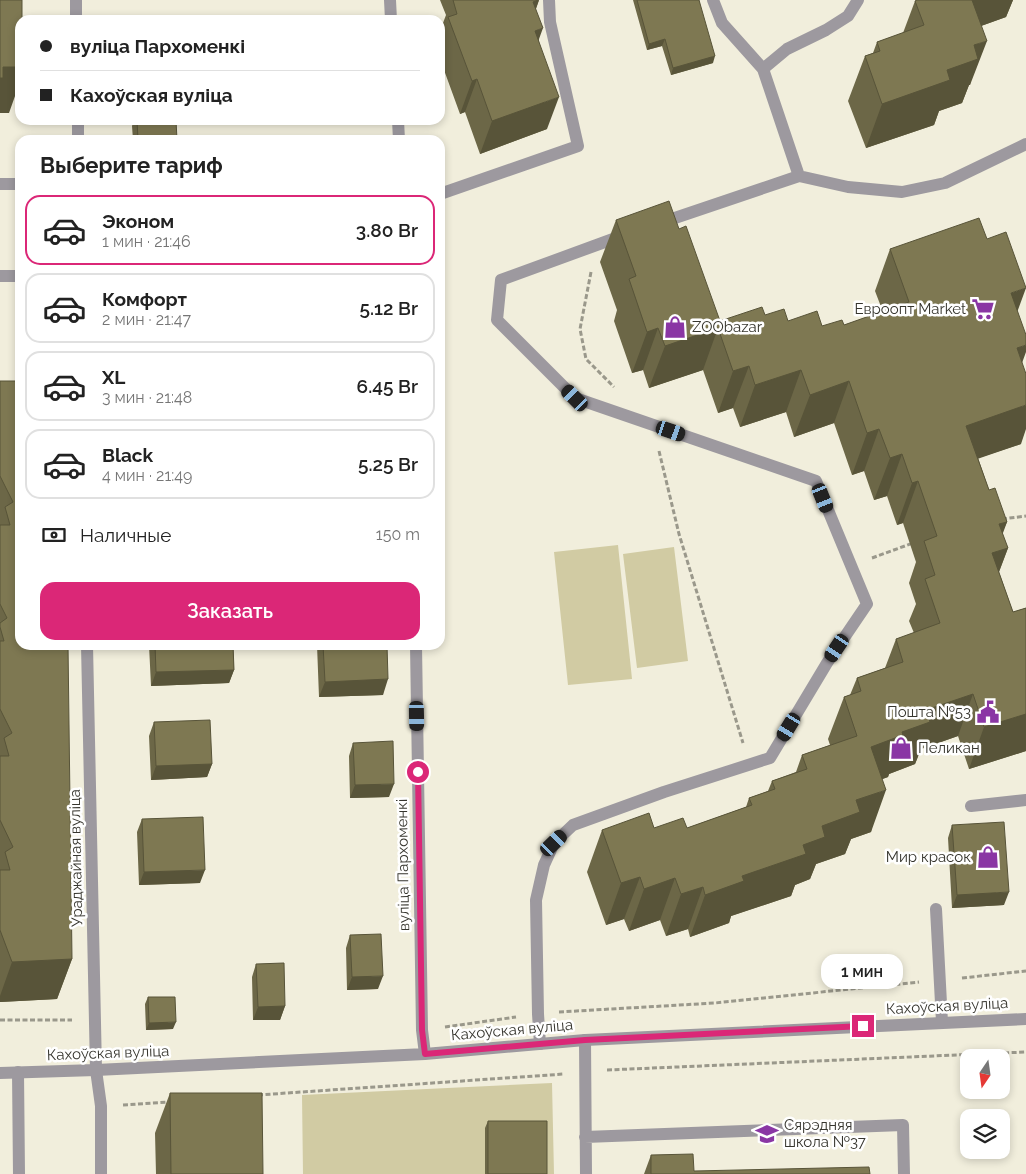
<!DOCTYPE html>
<html lang="ru">
<meta charset="utf-8">
<style>
body{margin:0;font-family:Raleway,sans-serif;background:#f2f2f2;color:#222;height:100vh;display:flex;flex-direction:column;font-size:19px;white-space:nowrap}
*{box-sizing:border-box;margin:0}
p{font-size:16px;color:#767676}
.icon{flex:none;width:28px;height:28px;fill:none;stroke:currentColor;stroke-width:2;stroke-linecap:round;stroke-linejoin:round}
.map{position:relative;flex:1;overflow:hidden}
.sheet{position:absolute;left:15px;top:135px;width:430px;height:515px;display:flex;flex-direction:column;background:#fff;border-radius:15px;box-shadow:0 2px 8px #0003}
.sheet>*{flex:none}
.hud{position:absolute;left:15px;top:15px;width:430px;height:110px;border-radius:15px;box-shadow:0 2px 8px #0003;display:grid;align-content:center;height:110px;padding:0 25px;background:#fff}
.needle{width:32px;rotate:193deg}
.fabs{position:absolute;left:960px;top:1049px;display:grid;gap:10px}
.fabs a{display:grid;place-items:center;width:50px;height:50px;border-radius:10px;background:#fff;box-shadow:0 2px 8px #0003;font-size:25px}
.end{position:absolute;width:22px;height:22px;margin:-11px;border:6px solid #db2777;background:#fff;box-shadow:0 0 0 2px #fff}
.from{border-radius:50%}
.bubble{position:absolute;height:35px;border-radius:15px;background:#fff;box-shadow:0 2px 8px #0003;font-size:16px;font-weight:600;line-height:35px;text-align:center}
.car{position:absolute;width:15px;height:30px;margin:-15px -8px;border-radius:6px;box-shadow:0 0 4px 1px #0007;background:linear-gradient(#222 24%,#8ab4d8 0 40%,#222 0 76%,#8ab4d8 0 86%,#222 0)}
.hud b{display:flex;align-items:center;gap:18px;height:48px;font-size:19px}
.hud b+b{border-top:1px solid #e0e0e0}
.hud i{width:12px;height:12px;background:#222}
ul{padding:0;list-style:none}
li{display:flex;align-items:center;gap:15px;height:70px;margin:0 10px 8px;padding:0 15px;border:2px solid #e0e0e0;border-radius:15px}
li div{flex:1}
li b{display:block;font-size:19px}
li em{font-style:normal;font-weight:600}
li.selected{border-color:#db2777}
li>.icon{width:45px;height:45px;stroke-width:1.5}
h2{padding:0 25px;font-size:22px;line-height:60px}
.pay{display:flex;align-items:center;gap:12px;height:55px;padding:0 25px;font-size:19px}
.pay p{margin-inline-start:auto}
.action{display:flex;gap:10px;margin-top:auto;padding:10px 25px}
.action a{flex:1;height:58px;border-radius:15px;background:#db2777;color:#fff;font-size:20px;font-weight:600;line-height:58px;text-align:center}
.map>svg:first-child{display:block}
</style>
<div class="map">
<svg width="1026" height="1174" viewBox="0 0 1026 1174">
<rect width="100%" height="100%" fill="#f1eedc"/>
<path fill="#d1cba3" d="M618,545L632,679L568,685L554,552Z
M674,547L688,661L637,668L623,554Z
M552,1083L554,1174H303L302,1095Z"/>
<g fill="none" stroke-linecap="round" stroke-linejoin="round">
<path stroke="#9a988b" stroke-width="3" stroke-dasharray="5 2.5" stroke-linecap="butt" d="M591,272L580,329L586,359L614,387
M659,451L679,534L743,743
M1002,519L1026,516
M872,558L913,543
M962,978L1026,971
M559,1012L715,1003L919,982
M0,1020H72
M445,1027L516,1017
M607,1070L1026,1052
M258,1095L564,1074
M123,1105L169,1102"/>
<path stroke="#9d999f" stroke-width="12" d="M713,0L722,23L763,69L799,176
M763,69L787,49L826,30L848,16L858,0
M0,184H20
M440,194L578,146L550,22L549,0
M660,223L799,176L848,187L902,192L945,183L1026,144
M0,276H20
M971,806L1026,800
M936,909L942,1022
M585,1040L586,1174
M540,1044L538,1014L536,900L544,865L554,843L573,825L664,792L770,758L827,663L867,604L816,481L575,398L497,320L501,280L624,235
M96,1070L101,1106V1174
M18,1072L19,1174
M585,1137L903,1125L904,1174"/>
<path stroke="#9d999f" stroke-width="12" d="M76,0V20
M390,0L391,20
M78,120V140
M398,120L399,140
M87,645L96,1070
M416,645L422,1030L425,1054
M0,1073L96,1070L425,1054L585,1040L1026,1019"/>
</g>
<path fill="#6c6747" d="M440,0H539L536,9L547,129L480,154L465,112L460,114L440,59V41L442,36L440,31L446,15Z
M633,0H699L713,63L671,75L662,46L647,50Z
M917,0H1013L1006,17L981,26L970,85H969L962,103L939,111L934,125L866,148L848,101L865,56L873,53L877,42L903,33L915,1Z
M134,120H137L177,140H133L132,126Z
M616,220L679,229L720,321L765,315L788,321L822,326L844,325L883,312L875,291L890,249L987,239L1017,311L1022,362L1021,444L978,458L989,490L1007,522L1002,533L1008,548L999,572L1013,612L1026,608V751L969,769L958,736L921,749L915,764L889,774L888,777L882,779L871,832L851,839L845,854L816,864L810,879L795,885L791,896L731,916L729,923L690,937L688,929L666,936L660,920L629,931L624,919L606,925L587,872L602,830L654,828H687L746,807L749,798L768,791L772,781L796,772L802,755L830,745L828,739L844,697L850,695L857,678L885,668L896,639L914,633L909,621L916,604L909,583L916,562L903,523L897,525L887,496L874,500L864,471L852,475L834,423L794,437L786,412L740,427L733,408L718,413L703,370L649,388L643,370L632,373L614,321L617,310L600,262Z
M0,381L72,959L57,999L0,1002Z
M149,645H233L234,670L229,683L151,686Z
M317,645H387L383,695L319,697Z
M154,722L212,764L207,777L151,780L149,736Z
M353,743L389,797L350,798L349,756Z
M142,819L200,883L139,885L137,832Z
M952,825L1004,905L952,908L948,838Z
M350,935L378,989L347,990L346,948Z
M256,964L285,1006L280,1020H253L252,977Z
M148,997L173,1029L146,1030L145,1004Z
M170,1093L263,1174H156L155,1133Z
M488,1121L547,1174H485V1128Z
M651,1155L694,1171L870,1174H644Z"/>
<path fill="#585439" d="M539,0L527,32L533,2Z
M966,0H1013L1006,17L953,36Z
M543,28L531,61L535,31Z
M665,39L662,46L647,50L649,44Z
M987,41L970,85H969L962,103L939,111L934,125L866,148L882,104L974,45Z
M715,56L713,63L671,75L673,68Z
M3,67H20V82L9,113H0V76Z
M477,79L465,112L460,114L472,81Z
M559,97L547,129L480,154L492,121Z
M1026,288L1011,329V293Z
M658,328L643,370L632,373L647,332Z
M718,328L703,370L649,388L665,346Z
M1026,345V352L1014,385L1017,348Z
M749,366L733,408L718,413L733,371Z
M801,370L786,412L740,427L755,385Z
M849,381L834,423L794,437L810,395Z
M1026,405V429L1021,444L951,468L966,426Z
M879,429L864,471L852,475L867,433Z
M902,454L887,496L874,500L890,458Z
M918,481L903,523L897,525L912,483Z
M1007,522L996,552L1008,548L992,590L977,595L999,524Z
M234,670L229,683L151,686L156,672Z
M388,679L383,695L319,697L325,682Z
M973,694L958,736L921,749L915,764L889,774L888,777L856,789L871,747L902,732L926,710Z
M1026,714V751L969,769L984,727Z
M212,764L207,777L151,780L156,766Z
M394,784L389,797L350,798L355,785Z
M886,790L871,832L851,839L845,854L816,864L810,879L795,885L791,896L731,916L729,923L690,937L705,895L803,845L822,826L856,800Z
M205,870L200,883L139,885L144,872Z
M640,877L624,919L606,925L621,883Z
M675,878L660,920L629,931L644,889Z
M703,887L688,929L666,936L681,894Z
M1009,892L1004,905L952,908L957,895Z
M72,959L57,999L0,1002V996L12,962Z
M383,976L378,989L347,990L352,977Z
M285,1006L280,1020H253L258,1007Z
M176,1022L173,1029L146,1030L149,1023Z"/>
<path fill="#7e7852" stroke="#585439" d="M0,0H22V20H20V67H3V78H0Z
M453,0H538L533,2L543,28L535,31L559,97L492,121L477,79L472,81L448,17L457,14Z
M637,0H699L715,56L673,68L665,39L649,44Z
M917,0H972L987,41L974,45L978,59L947,70L950,80L882,104L865,56L880,51L877,42L924,25L915,1Z
M137,120H176L177,140H138Z
M334,137V140H273V139Z
M669,201L679,229L686,226L720,321L762,307L765,315L784,309L788,321L817,311L822,326L842,320L844,325L909,302L890,249L979,218L987,239L1006,232L1026,288L1011,293L1026,335V345L1017,348L1026,374V405L966,426L989,490L995,488L1007,522L999,524L1008,548L992,553L1013,612L1026,608V714L984,727L973,694L926,710L930,722L902,732L903,735L871,747L886,790L856,800L860,812L822,826L825,837L803,845L806,854L742,876L744,881L705,895L703,887L681,894L675,878L644,889L640,877L621,883L602,830L649,813L654,828L683,818L687,828L752,805L749,798L775,789L772,781L807,769L802,755L857,736L844,697L861,691L857,678L903,662L896,639L940,623L925,579L935,575L924,541L937,536L918,481L912,483L902,454L890,458L879,429L867,433L849,381L810,395L801,370L755,385L749,366L733,371L718,328L665,346L658,328L647,332L629,279L636,276L616,220Z
M0,381H20V645H68L72,959L12,962L0,930V870H10L5,852L13,847L0,820V756H9L4,738L12,733L0,709V641H4L0,627V623L7,618L0,604V525H10L5,507L13,502L0,476Z
M155,645H233L234,670L156,672Z
M323,645H387L388,679L325,682Z
M210,720L212,764L156,766L154,722Z
M393,741L394,784L355,785L353,743Z
M203,817L205,870L144,872L142,819Z
M1004,822L1009,892L957,895L952,825Z
M381,934L383,976L352,977L350,935Z
M284,963L285,1006L258,1007L256,964Z
M148,997H175L176,1022L149,1023Z
M170,1093H262L263,1174H171Z
M488,1121H547V1174H488Z
M693,1154L694,1171L869,1167L870,1174H651V1155Z"/>
<g fill="none" stroke-linecap="round" stroke-linejoin="round">
<path stroke="#db2777" stroke-width="6" d="M418,772L422,1030L425,1054L585,1040L863,1026"/>
</g>
<defs>
<symbol id="supermarket-bare" viewBox="-9 -9 18 18"><path d="M-6-5.5h2.5l.6 2H6L4.5 2H-2.5L-4.4-4H-6ZM-1.5 3.2a1.3 1.3 0 1 0 .1 0ZM3 3.2a1.3 1.3 0 1 0 .1 0Z" fill="#8a36a4" stroke="#fff" stroke-width="2.5" paint-order="stroke"/></symbol>
<symbol id="shop-bare" viewBox="-9 -9 18 18"><path d="M-5-2.5h2.3a2.7 3.5 0 0 1 5.4 0H5L5.5 6h-11ZM-1.5-2.5h3a1.5 2.3 0 0 0-3 0Z" fill="#8a36a4" stroke="#fff" stroke-width="2.5" paint-order="stroke"/></symbol>
<symbol id="civic-bare" viewBox="-9 -9 18 18"><path d="M-.6-6.5H3V-4.5H.6V-3L4-1V1h2V6H-6V1h2V-1L-.6-3ZM-1.2 2.5V6h2.4V2.5Z" fill="#8a36a4" stroke="#fff" stroke-width="2.5" paint-order="stroke"/></symbol>
<symbol id="school-bare" viewBox="-9 -9 18 18"><path d="M0-5L7-2L0 1L-7-2ZM-4 1L0 2.5L4 1V4Q0 6-4 4Z" fill="#8a36a4" stroke="#fff" stroke-width="2.5" paint-order="stroke"/></symbol>
</defs>
<g fill-rule="evenodd">
<use href="#supermarket-bare" x="967" y="293" width="32" height="32"/>
<use href="#shop-bare" x="659" y="311" width="32" height="32"/>
<use href="#civic-bare" x="972" y="696" width="32" height="32"/>
<use href="#shop-bare" x="885" y="732" width="32" height="32"/>
<use href="#shop-bare" x="972" y="841" width="32" height="32"/>
<use href="#school-bare" x="751" y="1118" width="32" height="32"/>
</g>
<g text-anchor="middle" dominant-baseline="central" stroke-width="5" stroke-linejoin="round" paint-order="stroke">
<g font-size="15" fill="#36352e" stroke="#fff" text-anchor="end">
<text x="966" y="309">Евроопт Market</text>
<text x="692" y="327" text-anchor="start">ZOObazar</text>
<text x="971" y="712">Пошта №53</text>
<text x="918" y="748" text-anchor="start">Пеликан</text>
<text x="971" y="857">Мир красок</text>
<text x="784" y="1125" text-anchor="start">Сярэдняя<tspan x="784" dy="17">школа №37</tspan></text>
</g>
<g font-size="15" fill="#36352e" stroke="#fff">
<text transform="translate(76 858) rotate(-91)">Ураджайная вуліца</text>
<text transform="translate(403 865) rotate(-91)">вуліца Пархоменкі</text>
<text transform="translate(947 1006) rotate(-3)">Кахоўская вуліца</text>
<text transform="translate(512 1030) rotate(-5)">Кахоўская вуліца</text>
<text transform="translate(108 1053) rotate(-2)">Кахоўская вуліца</text>
</g>
</g>
</svg>
<div class="fabs">
<a><svg class="needle" viewBox="-14 -14 28 28"><path d="M0-13l5 13h-10z" fill="#e53935"/><path d="M0 13l5-13h-10z" fill="#767676"/></svg></a>
<a><svg class="icon" aria-label="layers" viewBox="0 0 24 24"><path d="M12 4l9 5-9 5-9-5zM3 14l9 5 9-5"/></svg></a>
</div>
<i class="end from" style="left:418px;top:772px"></i>
<i class="end" style="left:863px;top:1026px"></i>
<div class="bubble" style="left:821px;top:954px;width:82px">1 мин</div>
<i class="car" style="left:575px;top:398px;rotate:315deg"></i>
<i class="car" style="left:671px;top:431px;rotate:109deg"></i>
<i class="car" style="left:823px;top:498px;rotate:158deg"></i>
<i class="car" style="left:837px;top:648px;rotate:214deg"></i>
<i class="car" style="left:417px;top:716px;rotate:179deg"></i>
<i class="car" style="left:789px;top:727px;rotate:211deg"></i>
<i class="car" style="left:554px;top:843px;rotate:46deg"></i>
<div class="hud">
<b><i class="from"></i>вуліца Пархоменкі</b>
<b><i></i>Кахоўская вуліца</b>
</div>
<section class="sheet">
<h2>Выберите тариф</h2>
<ul>
<li class="selected"><svg class="icon" aria-label="car" viewBox="0 0 24 24"><path d="M5 17H2v-5l4-1 3-4h7l3 4 3 1v5h-3M9 17h6M6 11h13"/><circle cx="7" cy="17" r="2"/><circle cx="17" cy="17" r="2"/></svg><div><b>Эконом</b><p>1 мин · 21:46</p></div><em>3.80 Br</em></li>
<li><svg class="icon" aria-label="car" viewBox="0 0 24 24"><path d="M5 17H2v-5l4-1 3-4h7l3 4 3 1v5h-3M9 17h6M6 11h13"/><circle cx="7" cy="17" r="2"/><circle cx="17" cy="17" r="2"/></svg><div><b>Комфорт</b><p>2 мин · 21:47</p></div><em>5.12 Br</em></li>
<li><svg class="icon" aria-label="car" viewBox="0 0 24 24"><path d="M5 17H2v-5l4-1 3-4h7l3 4 3 1v5h-3M9 17h6M6 11h13"/><circle cx="7" cy="17" r="2"/><circle cx="17" cy="17" r="2"/></svg><div><b>XL</b><p>3 мин · 21:48</p></div><em>6.45 Br</em></li>
<li><svg class="icon" aria-label="car" viewBox="0 0 24 24"><path d="M5 17H2v-5l4-1 3-4h7l3 4 3 1v5h-3M9 17h6M6 11h13"/><circle cx="7" cy="17" r="2"/><circle cx="17" cy="17" r="2"/></svg><div><b>Black</b><p>4 мин · 21:49</p></div><em>5.25 Br</em></li>
</ul>
<div class="pay"><svg class="icon" aria-label="cash" viewBox="0 0 24 24"><path d="M3 7h18v10H3z"/><circle cx="12" cy="12" r="2"/></svg>Наличные<p>150 m</p></div>
<div class="action"><a>Заказать</a></div>
</section>
</div>
